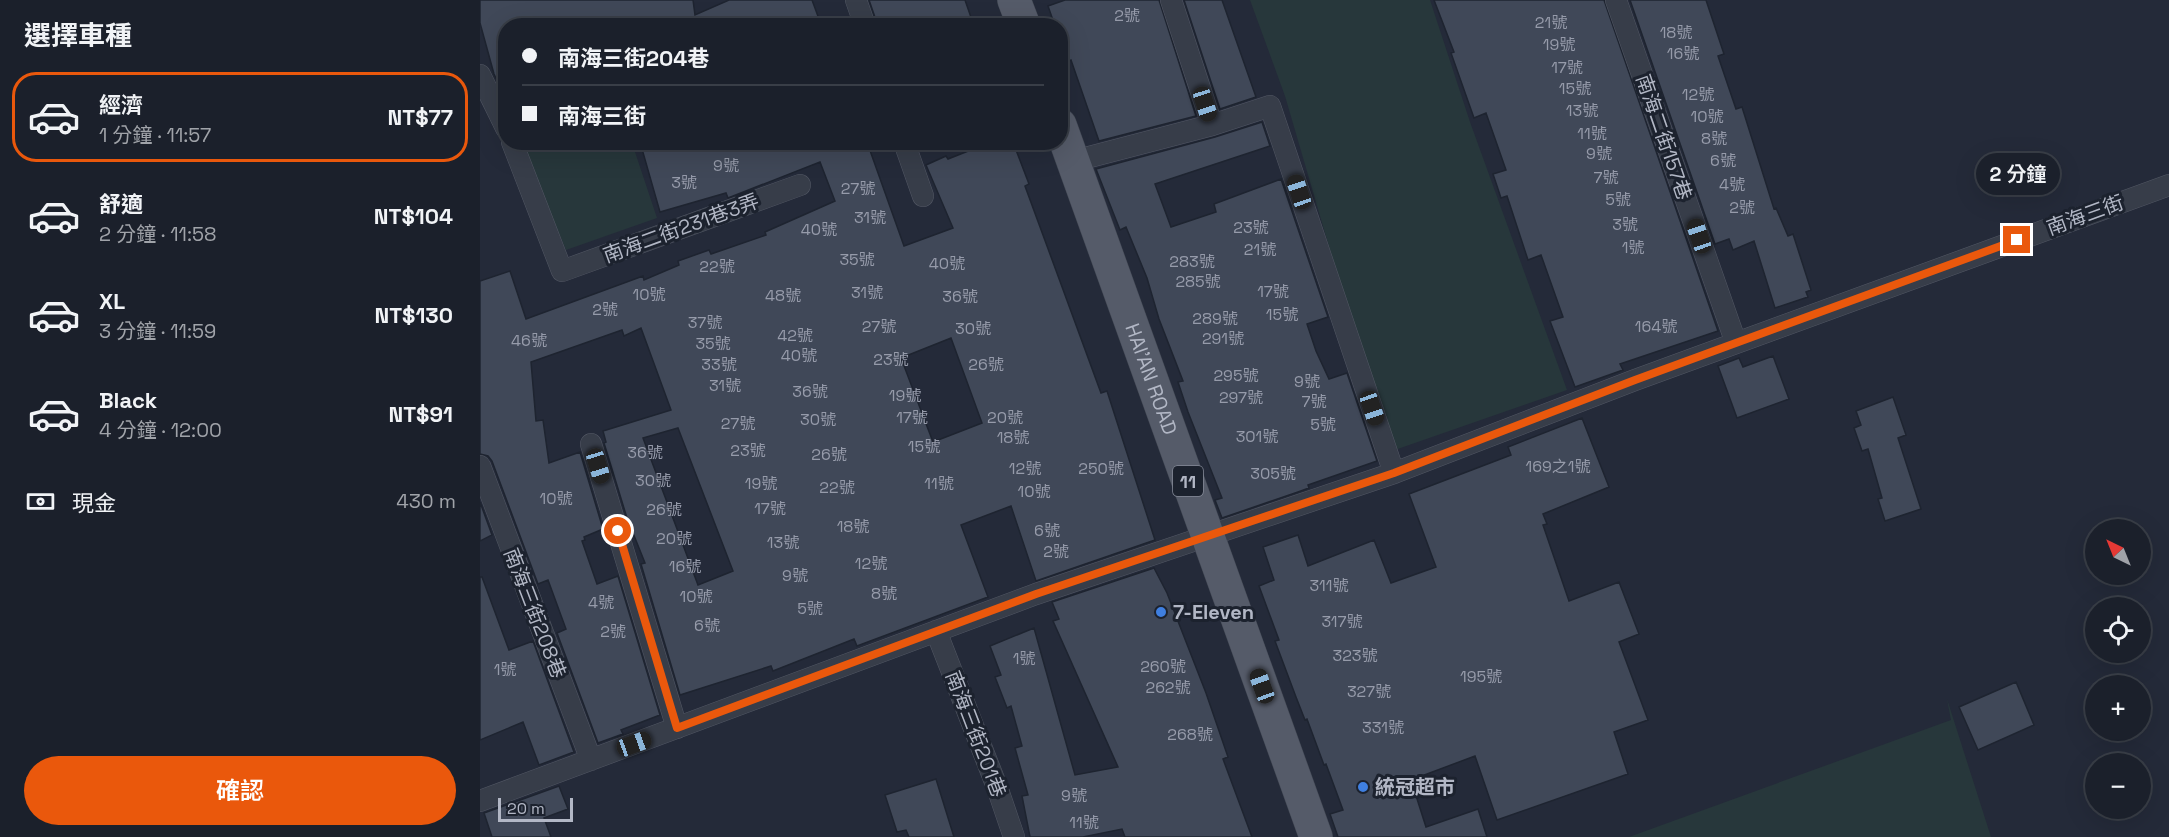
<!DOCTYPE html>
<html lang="zh-TW">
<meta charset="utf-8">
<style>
body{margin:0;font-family:"Space Grotesk","Noto Sans TC",sans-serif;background:#282d37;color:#f1f3f6;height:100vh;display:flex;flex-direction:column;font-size:22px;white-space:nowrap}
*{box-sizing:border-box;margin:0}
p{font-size:20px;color:#a0a3a9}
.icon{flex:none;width:33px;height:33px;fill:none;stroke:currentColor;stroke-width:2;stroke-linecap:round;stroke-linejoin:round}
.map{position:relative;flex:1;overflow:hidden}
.side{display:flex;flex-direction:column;background:#1b202b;width:480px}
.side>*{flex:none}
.banner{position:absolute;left:18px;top:18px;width:570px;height:132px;border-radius:24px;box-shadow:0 6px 24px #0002,0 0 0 2px #393e47;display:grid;align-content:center;height:132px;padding:0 24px;background:#1b202b}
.needle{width:39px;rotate:317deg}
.buttons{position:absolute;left:1605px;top:519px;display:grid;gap:12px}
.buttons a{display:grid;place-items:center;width:66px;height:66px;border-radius:50%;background:#1b202b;box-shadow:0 6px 24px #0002,0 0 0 2px #393e47;font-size:30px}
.scale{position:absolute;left:18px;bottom:15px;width:75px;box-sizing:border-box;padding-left:6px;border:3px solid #b2b7c5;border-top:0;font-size:16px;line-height:21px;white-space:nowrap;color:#b2b7c5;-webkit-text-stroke:4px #1c222e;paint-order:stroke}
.end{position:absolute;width:27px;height:27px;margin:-14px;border:8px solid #ea580c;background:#fff;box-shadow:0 0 0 3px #fff}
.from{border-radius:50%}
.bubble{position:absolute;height:42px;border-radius:21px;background:#1b202b;box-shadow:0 6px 24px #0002,0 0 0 2px #393e47;font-size:20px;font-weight:600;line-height:42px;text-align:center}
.car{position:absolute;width:18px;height:36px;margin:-18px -9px;border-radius:8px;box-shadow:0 0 4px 2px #0007;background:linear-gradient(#222 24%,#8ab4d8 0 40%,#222 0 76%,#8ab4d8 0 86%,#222 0)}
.banner b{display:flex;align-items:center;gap:21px;height:57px;font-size:22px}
.banner b+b{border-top:2px solid #393e47}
.banner i{width:15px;height:15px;background:#f1f3f6}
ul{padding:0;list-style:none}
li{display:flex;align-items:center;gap:18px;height:90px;margin:0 12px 9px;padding:0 12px;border:3px solid transparent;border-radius:24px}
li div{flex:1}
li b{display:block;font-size:22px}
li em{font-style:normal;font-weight:600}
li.active{border-color:#ea580c}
li>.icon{width:54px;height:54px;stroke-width:1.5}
h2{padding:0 24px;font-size:27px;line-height:72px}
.pay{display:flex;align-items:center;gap:15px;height:66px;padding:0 24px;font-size:22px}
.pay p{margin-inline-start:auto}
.cta{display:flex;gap:12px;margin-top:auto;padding:12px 24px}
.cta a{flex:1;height:69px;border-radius:36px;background:#ea580c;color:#fff;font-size:24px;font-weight:600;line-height:69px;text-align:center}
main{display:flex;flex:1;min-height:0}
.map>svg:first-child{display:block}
</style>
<main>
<section class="side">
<h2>選擇車種</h2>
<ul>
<li class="active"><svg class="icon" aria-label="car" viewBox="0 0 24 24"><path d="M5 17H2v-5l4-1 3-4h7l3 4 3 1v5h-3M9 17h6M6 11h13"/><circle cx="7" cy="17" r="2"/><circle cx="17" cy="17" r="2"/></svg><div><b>經濟</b><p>1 分鐘 · 11:57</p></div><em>NT$77</em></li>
<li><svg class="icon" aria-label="car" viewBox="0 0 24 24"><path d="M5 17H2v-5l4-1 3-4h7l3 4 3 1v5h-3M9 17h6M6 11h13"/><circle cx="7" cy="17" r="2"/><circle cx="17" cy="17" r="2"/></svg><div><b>舒適</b><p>2 分鐘 · 11:58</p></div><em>NT$104</em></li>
<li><svg class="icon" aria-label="car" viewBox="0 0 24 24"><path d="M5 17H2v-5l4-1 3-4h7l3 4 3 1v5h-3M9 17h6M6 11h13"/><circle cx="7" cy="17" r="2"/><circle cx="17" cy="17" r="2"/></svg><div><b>XL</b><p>3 分鐘 · 11:59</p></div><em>NT$130</em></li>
<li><svg class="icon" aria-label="car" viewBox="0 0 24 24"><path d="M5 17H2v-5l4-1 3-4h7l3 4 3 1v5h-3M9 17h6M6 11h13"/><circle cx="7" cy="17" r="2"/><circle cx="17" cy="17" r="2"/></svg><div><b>Black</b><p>4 分鐘 · 12:00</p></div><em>NT$91</em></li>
</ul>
<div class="pay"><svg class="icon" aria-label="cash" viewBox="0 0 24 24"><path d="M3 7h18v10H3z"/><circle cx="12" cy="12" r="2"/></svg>現金<p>430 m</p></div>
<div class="cta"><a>確認</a></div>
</section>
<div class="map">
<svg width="1689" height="837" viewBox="0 0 1689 837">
<rect width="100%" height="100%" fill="#242a39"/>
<path fill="#27373b" d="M770,0H950L990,122L1087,390L909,452L805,96Z
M49,142L152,143L177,218L86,250L41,145Z
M1467,699L1511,837H1149L1471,720Z"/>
<path fill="#404858" stroke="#1e2430" stroke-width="1.5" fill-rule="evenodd" d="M0,0H213L215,15L249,0H332L339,19L322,26H26V93H23L14,74L0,23Z
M389,0H485L494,26H435L433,17L411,26H398Z
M585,0H679L716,116L619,141L591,60L587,62L580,43V26H575L568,6Z
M704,0H742L776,97L740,109Z
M954,0H1124L1238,331L1140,364L1143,370L1095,387L1070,321L1083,317L1061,255L1048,260L1027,196L1021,198L1013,174L1026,170L1006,113L994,118L971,53L974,52Z
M1150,0H1226L1244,54L1238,56L1256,109L1262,107L1294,209L1296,208L1308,236L1313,234L1331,290L1326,292L1328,297L1295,308L1274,241L1253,250L1249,239L1235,244Z
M782,122L790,146L675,184L691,227L736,212L734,204L801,179L848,317L827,324L836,351L849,379L867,373L897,461L828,485L829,488L818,492L742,518L735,500L742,498L708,412L698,382L703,381L679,319L667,278L646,227L640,230L616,169L735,137Z
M160,142H387L424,246L473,228L446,165L466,156L468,159L511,142H533L549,184L545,186L621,393L627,391L675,540L556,581L531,506L481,525L508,597L377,646L374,639L293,671L291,666L200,695L161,564L165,563L147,518L124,443L126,442L123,431L191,410L161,328L144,336L142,330L51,362L56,421L63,420L69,463L100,452L123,529L104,537L105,540L102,541L117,584L138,576L180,715L141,730L143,734L118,743L77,633L86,629L68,580L58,584L12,461L8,456L0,454V281L30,271L46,319L163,276L164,280L199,265L198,261L229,250L231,254L286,235L285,232L355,201L340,162L248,198L246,193L180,212ZM471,338L502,423L453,442L421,358ZM198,428L253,571L218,585L163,438Z
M1293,356L1309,399L1257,418L1238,366L1259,358L1263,367Z
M1413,397L1426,435L1418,438L1441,509L1405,521L1398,499L1402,498L1388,449L1382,451L1374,428L1381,425L1376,411Z
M1102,418L1129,487L1063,514L1067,524L1063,525L1089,601L1139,582L1159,634L1139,642L1168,720L1134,732L1148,774L1017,820L995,756L931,780L946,827L998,809L1007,837H858L850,814L863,810L846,764L844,765L827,719L825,720L816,697L795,641L799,640L779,586L794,580L783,547L818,535L828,566L894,540L911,583L956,567L929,494L1031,455L1028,447Z
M0,502L12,535L0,541Z
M674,568L687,593L726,693L748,757L743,759L772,837H645L642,829L603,837H550L542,796L548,795L535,748L542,746L531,706L527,708L515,677L521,675L510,646L554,628L595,775L638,767L573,621L579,619L572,602Z
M0,577H2L29,650L53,641L94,752L59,765L43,722L0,740Z
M1536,682L1554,725L1498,750L1479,707Z
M456,779L474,837H429L426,830L417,832L405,795Z
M79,786L88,809L64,818L71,837H12L4,813Z"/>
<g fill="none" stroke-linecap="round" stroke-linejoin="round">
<defs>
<path id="minor" d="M376,0L385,26
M691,0L732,125
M1136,0L1256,343
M0,75L26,128
M32,142L82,271L320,185
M424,142L443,196
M594,161L732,125L790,106L914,473
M111,444L197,728
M0,466L111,760
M456,631L517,787L534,837
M0,801L556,594L914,473L1155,380L1689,185"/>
<g id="primary">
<path d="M534,0L544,26"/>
<path id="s1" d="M580,125L836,837"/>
</g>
</defs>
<use href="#minor" stroke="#525764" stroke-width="22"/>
<use href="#primary" stroke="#404652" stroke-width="34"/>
<use href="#minor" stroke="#373d49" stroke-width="21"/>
<use href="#primary" stroke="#555b69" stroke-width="33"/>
</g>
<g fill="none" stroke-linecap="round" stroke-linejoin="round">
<path stroke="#ea580c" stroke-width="8" d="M138,531L197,728L556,594L914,473L1155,380L1537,240"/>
</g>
<g fill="#3f7fe0" stroke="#1c222e" stroke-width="2">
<circle cx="681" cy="612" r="6"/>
<circle cx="883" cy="787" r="6"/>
</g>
<g text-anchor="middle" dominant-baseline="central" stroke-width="6" stroke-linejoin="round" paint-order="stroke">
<g font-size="16" fill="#969baa">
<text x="647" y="15">2號</text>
<text x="1071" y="22">21號</text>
<text x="1196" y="32">18號</text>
<text x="1079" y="44">19號</text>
<text x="1203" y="53">16號</text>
<text x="1087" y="67">17號</text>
<text x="1095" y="88">15號</text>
<text x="1218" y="94">12號</text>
<text x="1102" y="110">13號</text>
<text x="1227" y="116">10號</text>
<text x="1112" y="133">11號</text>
<text x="1234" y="138">8號</text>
<text x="1119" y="153">9號</text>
<text x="1243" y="160">6號</text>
<text x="246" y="165">9號</text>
<text x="1126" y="177">7號</text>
<text x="204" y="182">3號</text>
<text x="1252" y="184">4號</text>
<text x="378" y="188">27號</text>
<text x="1138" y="199">5號</text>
<text x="1262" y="207">2號</text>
<text x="390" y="217">31號</text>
<text x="1145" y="224">3號</text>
<text x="771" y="227">23號</text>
<text x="339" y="229">40號</text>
<text x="1153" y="247">1號</text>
<text x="780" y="249">21號</text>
<text x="377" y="259">35號</text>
<text x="712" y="261">283號</text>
<text x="467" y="263">40號</text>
<text x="237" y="266">22號</text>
<text x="718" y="281">285號</text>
<text x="793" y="291">17號</text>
<text x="387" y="292">31號</text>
<text x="169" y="294">10號</text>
<text x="303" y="295">48號</text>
<text x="480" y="296">36號</text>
<text x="125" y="309">2號</text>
<text x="802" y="314">15號</text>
<text x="735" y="318">289號</text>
<text x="225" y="322">37號</text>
<text x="399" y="326">27號</text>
<text x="1176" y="326">164號</text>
<text x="493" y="328">30號</text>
<text x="315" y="335">42號</text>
<text x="743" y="338">291號</text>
<text x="49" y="340">46號</text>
<text x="233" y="343">35號</text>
<text x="319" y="355">40號</text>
<text x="411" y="359">23號</text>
<text x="239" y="364">33號</text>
<text x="506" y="364">26號</text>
<text x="756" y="375">295號</text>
<text x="827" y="381">9號</text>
<text x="245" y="385">31號</text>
<text x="330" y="391">36號</text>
<text x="425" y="395">19號</text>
<text x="761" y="397">297號</text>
<text x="834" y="401">7號</text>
<text x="432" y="417">17號</text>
<text x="525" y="417">20號</text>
<text x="338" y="419">30號</text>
<text x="258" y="423">27號</text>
<text x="843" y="424">5號</text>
<text x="777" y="436">301號</text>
<text x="533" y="437">18號</text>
<text x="444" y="446">15號</text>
<text x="268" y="450">23號</text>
<text x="165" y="452">36號</text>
<text x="349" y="454">26號</text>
<text x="1078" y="466">169之1號</text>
<text x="545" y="468">12號</text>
<text x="621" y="468">250號</text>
<text x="793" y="473">305號</text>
<text x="173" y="480">30號</text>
<text x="281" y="483">19號</text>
<text x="459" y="483">11號</text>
<text x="357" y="487">22號</text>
<text x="554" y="491">10號</text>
<text x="76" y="498">10號</text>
<text x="290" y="508">17號</text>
<text x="184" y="509">26號</text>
<text x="373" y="526">18號</text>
<text x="567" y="530">6號</text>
<text x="194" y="538">20號</text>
<text x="303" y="542">13號</text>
<text x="576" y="551">2號</text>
<text x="391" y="563">12號</text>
<text x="205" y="566">16號</text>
<text x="315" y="575">9號</text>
<text x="849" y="585">311號</text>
<text x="404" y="593">8號</text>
<text x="216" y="596">10號</text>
<text x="121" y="602">4號</text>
<text x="330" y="608">5號</text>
<text x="862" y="621">317號</text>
<text x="227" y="625">6號</text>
<text x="133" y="631">2號</text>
<text x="875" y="655">323號</text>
<text x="544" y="658">1號</text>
<text x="683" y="666">260號</text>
<text x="25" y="669">1號</text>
<text x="1001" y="676">195號</text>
<text x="688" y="687">262號</text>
<text x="889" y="691">327號</text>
<text x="903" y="727">331號</text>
<text x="710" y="734">268號</text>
<text x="594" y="795">9號</text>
<text x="604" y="822">11號</text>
</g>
<rect fill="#1c222e" stroke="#858a98" stroke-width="1.5" x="693" y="466" width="30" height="30" rx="4.5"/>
<g font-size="18" font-weight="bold" fill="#b2b7c5">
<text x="708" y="481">11</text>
</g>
<g font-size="20" fill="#b2b7c5" stroke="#1c222e">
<text transform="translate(1184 137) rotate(71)">南海二街157巷</text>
<text transform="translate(1605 215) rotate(-20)">南海三街</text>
<text transform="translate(201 228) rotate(-20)">南海二街231巷3弄</text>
<text stroke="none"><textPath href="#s1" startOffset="270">HAI'AN ROAD</textPath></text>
<text transform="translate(55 613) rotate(69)">南海三街208巷</text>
<text transform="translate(496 734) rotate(69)">南海三街201巷</text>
</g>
<g font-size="20" font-weight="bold" fill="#b2b7c5" stroke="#1c222e" text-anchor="start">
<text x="693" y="612">7-Eleven</text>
<text x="895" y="787">統冠超市</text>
</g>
</g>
</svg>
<div class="buttons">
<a><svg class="needle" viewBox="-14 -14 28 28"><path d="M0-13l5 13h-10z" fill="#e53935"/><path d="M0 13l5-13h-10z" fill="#a0a3a9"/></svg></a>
<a><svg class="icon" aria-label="locate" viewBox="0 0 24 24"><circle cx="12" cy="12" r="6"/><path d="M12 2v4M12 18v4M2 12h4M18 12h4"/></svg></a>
<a>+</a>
<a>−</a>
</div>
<div class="scale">20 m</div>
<i class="end from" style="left:138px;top:531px"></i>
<i class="end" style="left:1537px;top:240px"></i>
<div class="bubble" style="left:1496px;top:153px;width:84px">2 分鐘</div>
<i class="car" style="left:725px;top:104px;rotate:162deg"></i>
<i class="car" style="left:819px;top:192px;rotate:341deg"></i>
<i class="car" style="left:1219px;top:236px;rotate:341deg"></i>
<i class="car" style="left:892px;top:408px;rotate:161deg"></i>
<i class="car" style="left:118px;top:466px;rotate:163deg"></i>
<i class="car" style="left:782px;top:686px;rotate:340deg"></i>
<i class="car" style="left:154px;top:744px;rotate:70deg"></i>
<div class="banner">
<b><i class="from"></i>南海三街204巷</b>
<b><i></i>南海三街</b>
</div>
</div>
</main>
